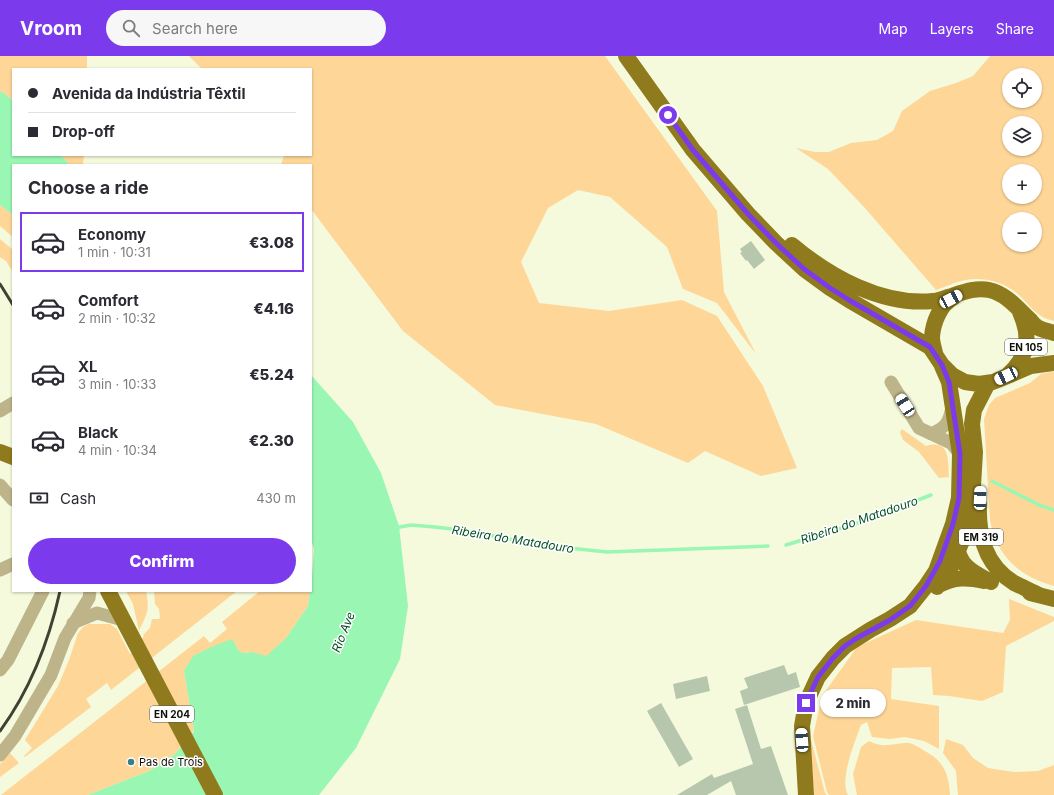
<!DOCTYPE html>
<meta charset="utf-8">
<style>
body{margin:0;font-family:Inter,sans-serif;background:#f7f7f7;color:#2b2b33;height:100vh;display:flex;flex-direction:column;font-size:15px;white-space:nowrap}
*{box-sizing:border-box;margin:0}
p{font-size:13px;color:#7c7c81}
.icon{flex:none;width:22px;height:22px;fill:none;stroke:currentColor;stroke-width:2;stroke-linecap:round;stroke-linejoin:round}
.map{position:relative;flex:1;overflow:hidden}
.panel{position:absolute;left:12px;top:108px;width:300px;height:428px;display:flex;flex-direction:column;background:#fff;border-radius:0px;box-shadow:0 1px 3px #0004}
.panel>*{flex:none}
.banner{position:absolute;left:12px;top:12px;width:300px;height:88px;border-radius:0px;box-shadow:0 1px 3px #0004;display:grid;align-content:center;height:88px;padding:0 16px;background:#fff}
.tools{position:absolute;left:1002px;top:12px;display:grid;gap:8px}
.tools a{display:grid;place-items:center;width:40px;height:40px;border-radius:50%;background:#fff;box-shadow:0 1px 3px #0004;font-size:20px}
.end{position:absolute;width:18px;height:18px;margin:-9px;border:5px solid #7c3aed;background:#fff;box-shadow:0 0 0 2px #fff}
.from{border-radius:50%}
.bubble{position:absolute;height:28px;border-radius:14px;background:#fff;box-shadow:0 1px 3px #0004;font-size:13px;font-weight:800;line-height:28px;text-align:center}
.car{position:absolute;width:12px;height:24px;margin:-12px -6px;border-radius:5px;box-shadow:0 0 3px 1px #0007;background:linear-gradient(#fff 24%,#345 0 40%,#fff 0 76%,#345 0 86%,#fff 0)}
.banner b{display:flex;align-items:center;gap:14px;height:38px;font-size:15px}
.banner b+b{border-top:1px solid #e1e1e2}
.banner i{width:10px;height:10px;background:#2b2b33}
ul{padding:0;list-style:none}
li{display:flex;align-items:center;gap:12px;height:60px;margin:0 8px 6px;padding:0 8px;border:2px solid transparent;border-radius:0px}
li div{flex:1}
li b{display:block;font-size:15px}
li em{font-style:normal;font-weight:800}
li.active{border-color:#7c3aed}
li>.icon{width:36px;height:36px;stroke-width:1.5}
h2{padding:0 16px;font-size:18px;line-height:48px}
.pay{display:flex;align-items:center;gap:10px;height:44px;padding:0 16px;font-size:15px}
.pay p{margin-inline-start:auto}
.button{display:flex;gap:8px;margin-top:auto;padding:8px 16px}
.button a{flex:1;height:46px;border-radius:24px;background:#7c3aed;color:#fff;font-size:16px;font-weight:800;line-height:46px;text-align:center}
header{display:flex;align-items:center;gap:24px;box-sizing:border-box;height:56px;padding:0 20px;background:#7c3aed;color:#fff}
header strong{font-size:19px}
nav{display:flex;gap:22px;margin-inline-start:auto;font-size:14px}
.search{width:280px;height:36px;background:#f7f7f7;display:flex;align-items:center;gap:10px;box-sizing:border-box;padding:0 14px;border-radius:22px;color:#7c7c81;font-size:15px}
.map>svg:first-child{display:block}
</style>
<header>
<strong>Vroom</strong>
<div class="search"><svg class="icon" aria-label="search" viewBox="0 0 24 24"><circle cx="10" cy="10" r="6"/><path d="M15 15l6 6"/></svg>Search here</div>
<nav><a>Map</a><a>Layers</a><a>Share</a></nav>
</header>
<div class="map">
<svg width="1054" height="739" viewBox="0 0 1054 739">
<rect width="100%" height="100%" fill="#f5fadc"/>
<path fill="#fed698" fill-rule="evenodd" d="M0,0H87V13H13V45L7,39L0,35Z
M189,0H605L717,155L724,236L756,298L717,247L683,233L667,191L610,141L578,134L548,152L521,206L539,247L609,255L682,244L717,260L763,330L797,412L761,420L705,395L688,407L596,368L495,349L403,275L311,153V109H281L284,99H311V13H202Z
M990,0H1054V265C1039,262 1032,253 1022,242C1008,227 986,220 965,224C955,226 945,231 936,234L864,151L828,113L796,92L815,96H829L851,87L877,84L893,75L902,55L930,35L956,27L973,20ZM1009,19H1035V45H1009ZM1009,67H1035V93H1009ZM1009,115H1035V141H1009ZM1009,163H1035V189H1009Z
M61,99H84L83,109H70Z
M0,149L13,159V181L0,170Z
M0,183L13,194V216L6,205L0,201Z
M1050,316H1054V530C1019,520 997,501 990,464L984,363L989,349L995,342L1030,327L1041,318Z
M902,373L926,390C950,383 948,404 949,421L939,422L919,396L903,384L900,376Z
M126,535H146C150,555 147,557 139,575L133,548Z
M154,535H237L111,634L107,627L86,643L91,651L25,701L24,700L32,692L25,684L58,630L69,604L78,577L83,571L89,568H110L117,573L130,598L144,580L143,579L150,572L152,563H159L160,561L159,553L155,548Z
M260,535H310L308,550L286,582L266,601L252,596L244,597L239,595L232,584L184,615L194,674L175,698L149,715L88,739H1L204,580L210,587L227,573L222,566Z
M1009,543L1054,561V565L1006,590L1003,636L982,645L949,640L933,639L931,611L892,612L891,643L939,650V693L924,685L905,681L890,683L872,681L867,666L861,669C855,686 839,723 848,739H829L827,736L813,680L822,640L857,591L916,564L1003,577L1010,564Z
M810,680L825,737L827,739H814Z
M946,683L963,689L973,702L988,712L1014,716L1038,715L1054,709V739H958L956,715L943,697Z
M869,685C885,693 892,687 909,687C913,688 919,691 923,694C943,704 949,717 950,739H857L853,718L861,691Z
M10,697L19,707L0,721V708Z"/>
<path fill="#99f6b3" d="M0,35L7,39L13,45V99H61L70,109H13V159L0,149Z
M311,319L353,366L381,417L399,470L408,550L400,603L356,692L319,739H88L149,715L175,698L194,675L184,615L193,600L211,591L232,583L239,595L244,597L252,596L266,600L286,582L308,550L310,535H311L314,493L311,483Z"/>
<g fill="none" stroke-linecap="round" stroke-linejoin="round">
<path stroke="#99f6b3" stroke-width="3.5" d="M992,425L1039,449L1054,454
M394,472L411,469L435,471L468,475L540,489L607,496L768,490
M786,489L858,467L931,439"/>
</g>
<path fill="#b7c7ad" d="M751,185L765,204L754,213L747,204L746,205L740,197L742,196L740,193Z
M784,609L788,619L796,616L800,631L744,649L740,635L748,632L744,622Z
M707,620L710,635L676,643L673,628Z
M661,647L693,703L679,711L647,655Z
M747,649L761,693L771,690L788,739H736L731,725L707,739H677L712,718L714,722L753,708L735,653Z"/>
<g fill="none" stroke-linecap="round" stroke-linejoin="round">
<path stroke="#beb48a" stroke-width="13" d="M891,326L919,372L951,387L960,398
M0,355L13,347
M931,378C946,371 949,367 952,351
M0,429L13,444
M0,514L13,508
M73,567L97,557L123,564
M0,614L8,604L43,535
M0,699L15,680L51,619L65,582L89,542L90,535"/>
<path stroke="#8f7b1e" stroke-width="16" d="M626,0L693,94L748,158L776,187L804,213L830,232L849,244L930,291L942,309L952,319L965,326L979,328L993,326L1031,310L1054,307
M792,189C830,221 882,250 933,245C938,245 943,243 948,241C961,237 975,231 989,234C1007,238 1018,253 1030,264C1032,266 1034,269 1037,271C1041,274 1049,275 1054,277
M935,297C934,292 932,287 932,281C933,267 940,248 954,241
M1008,319C1029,299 1031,281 1020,256
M0,396L13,401
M979,449C978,480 985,509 1014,527C1022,531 1031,535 1039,539
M957,488C958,510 974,517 991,526
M939,529C954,521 967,521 984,525
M937,531L952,509L967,473L972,447L975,396L972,368L974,354L988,327
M108,535L215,739
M1030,537L1054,543
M806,739L802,670L806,647L818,621L833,602L845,590L870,574L890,563L910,550L926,530L936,515L953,468L959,442L960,398L949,326L942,310"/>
<path stroke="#3f4133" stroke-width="3" d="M0,228L13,249
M0,675C30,634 49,585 60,535"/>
</g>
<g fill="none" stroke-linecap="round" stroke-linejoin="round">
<path stroke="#7c3aed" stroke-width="5" d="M668,59L693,94L748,158L776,187L804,213L830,232L849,244L930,291L942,309L949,326L960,398L959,442L953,468L940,505L926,530L910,550L890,564L857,582L845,590L833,602L818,621L806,647"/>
</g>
<circle fill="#387f89" stroke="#fff" stroke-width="1.5" cx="131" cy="706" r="4"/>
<g text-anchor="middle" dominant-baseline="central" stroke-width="3" stroke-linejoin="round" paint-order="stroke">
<g fill="#fff" stroke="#565751" stroke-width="1">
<rect x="1005" y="283" width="42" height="16" rx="3"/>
<rect x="959" y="473" width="44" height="16" rx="3"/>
<rect x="150" y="650" width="44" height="16" rx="3"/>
</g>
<g font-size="10" font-weight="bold" fill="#0e0f06">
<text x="1026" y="291">EN 105</text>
<text x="981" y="481">EM 319</text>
<text x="172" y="658">EN 204</text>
</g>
<g font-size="11" fill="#0e0f06" stroke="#fff" text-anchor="start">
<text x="139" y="706">Pas de Trois</text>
</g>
<g font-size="12" font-style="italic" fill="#064f26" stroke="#fff">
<text transform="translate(859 464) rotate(-19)">Ribeira do Matadouro</text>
<text transform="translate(513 483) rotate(9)">Ribeira do Matadouro</text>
<text transform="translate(343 576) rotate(-68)">Rio Ave</text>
</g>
</g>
</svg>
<div class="tools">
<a><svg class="icon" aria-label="locate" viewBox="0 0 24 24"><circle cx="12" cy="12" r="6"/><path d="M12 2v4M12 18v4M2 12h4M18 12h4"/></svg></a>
<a><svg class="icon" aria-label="layers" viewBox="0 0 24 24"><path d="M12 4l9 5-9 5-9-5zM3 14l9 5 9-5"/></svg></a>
<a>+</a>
<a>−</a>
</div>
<i class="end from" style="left:668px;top:59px"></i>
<i class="end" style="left:806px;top:647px"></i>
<div class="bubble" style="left:820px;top:633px;width:66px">2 min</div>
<i class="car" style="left:951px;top:243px;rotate:62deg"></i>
<i class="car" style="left:1006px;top:320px;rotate:245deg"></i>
<i class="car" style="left:905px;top:349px;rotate:327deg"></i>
<i class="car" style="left:980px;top:442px;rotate:2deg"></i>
<i class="car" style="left:802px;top:684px;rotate:356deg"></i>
<div class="banner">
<b><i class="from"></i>Avenida da Indústria Têxtil</b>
<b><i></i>Drop-off</b>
</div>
<section class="panel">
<h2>Choose a ride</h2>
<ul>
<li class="active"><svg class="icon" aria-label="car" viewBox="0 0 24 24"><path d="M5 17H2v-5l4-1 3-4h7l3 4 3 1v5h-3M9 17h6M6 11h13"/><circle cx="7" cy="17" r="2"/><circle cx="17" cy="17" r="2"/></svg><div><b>Economy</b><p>1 min · 10:31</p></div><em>€3.08</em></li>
<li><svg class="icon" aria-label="car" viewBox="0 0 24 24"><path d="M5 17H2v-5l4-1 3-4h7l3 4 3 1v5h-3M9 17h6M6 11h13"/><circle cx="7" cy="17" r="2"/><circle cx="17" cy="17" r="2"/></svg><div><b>Comfort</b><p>2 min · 10:32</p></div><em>€4.16</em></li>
<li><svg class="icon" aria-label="car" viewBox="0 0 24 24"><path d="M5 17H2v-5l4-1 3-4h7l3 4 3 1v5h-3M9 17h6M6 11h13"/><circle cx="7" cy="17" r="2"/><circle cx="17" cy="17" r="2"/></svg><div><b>XL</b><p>3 min · 10:33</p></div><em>€5.24</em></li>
<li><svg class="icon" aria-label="car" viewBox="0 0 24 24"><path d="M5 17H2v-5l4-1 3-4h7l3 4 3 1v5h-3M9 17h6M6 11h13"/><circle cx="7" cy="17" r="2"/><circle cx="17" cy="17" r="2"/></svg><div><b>Black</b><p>4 min · 10:34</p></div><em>€2.30</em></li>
</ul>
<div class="pay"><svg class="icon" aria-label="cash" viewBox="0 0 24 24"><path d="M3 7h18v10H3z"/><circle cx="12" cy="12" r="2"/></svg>Cash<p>430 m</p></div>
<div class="button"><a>Confirm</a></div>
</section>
</div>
